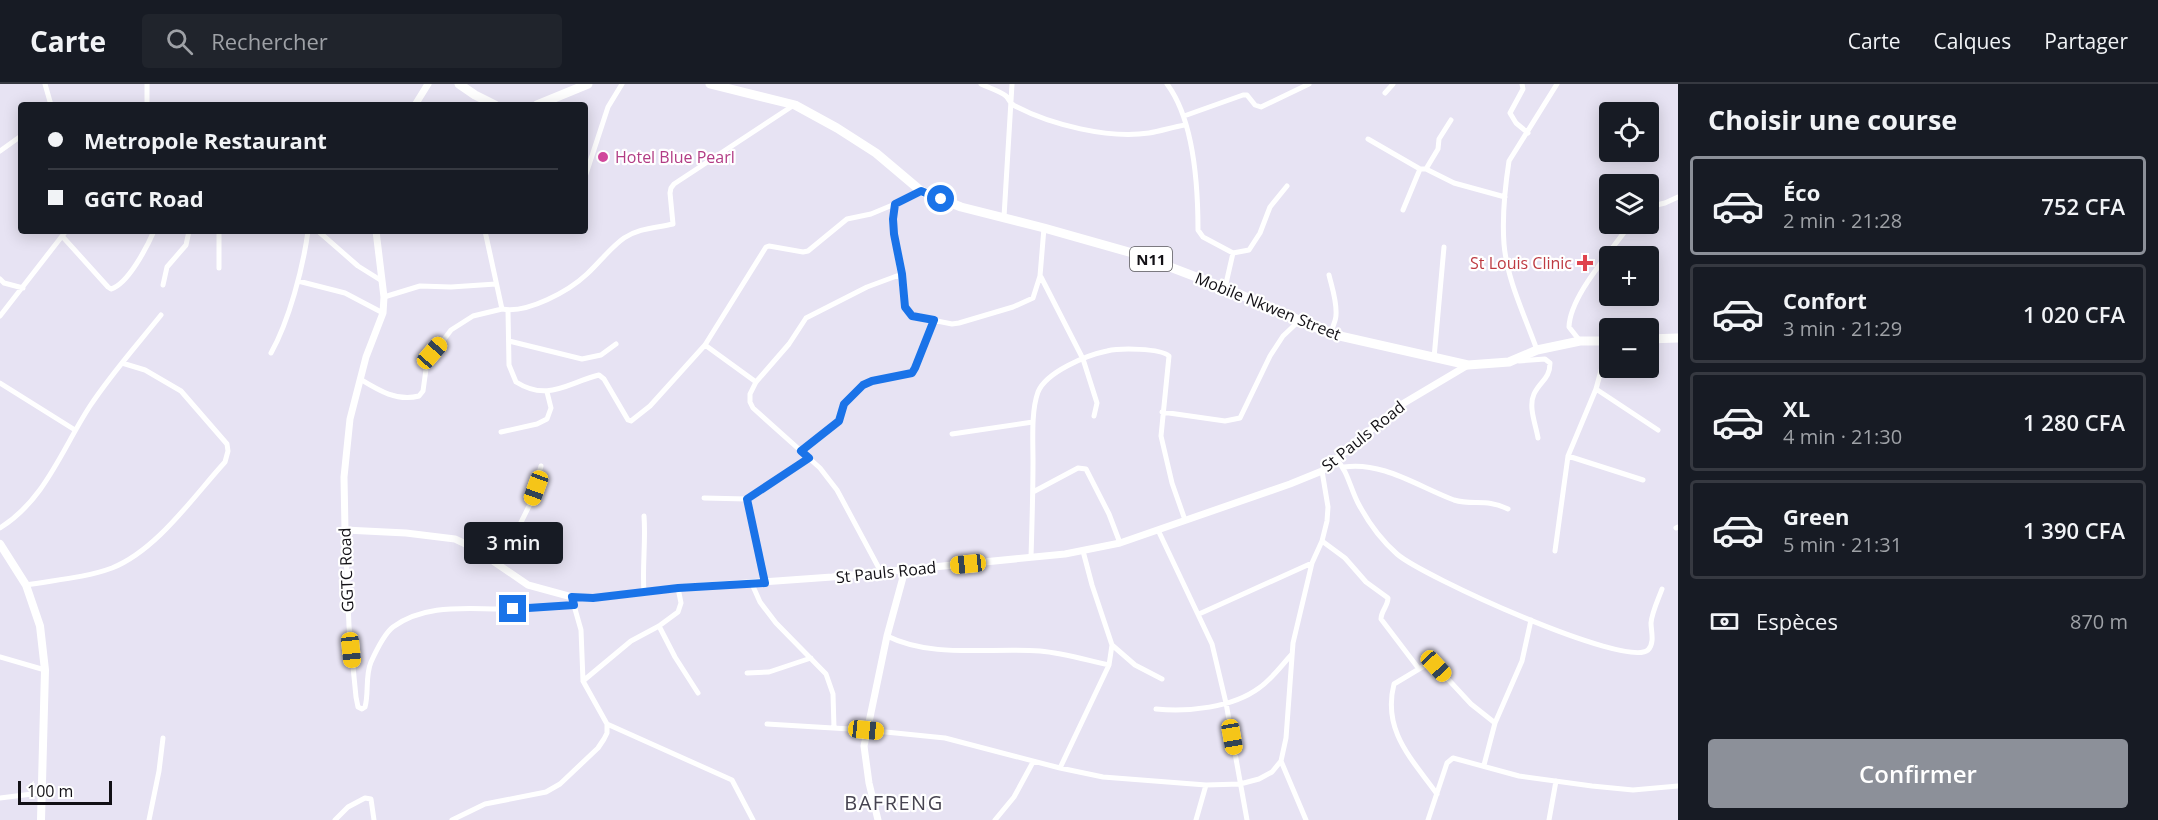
<!DOCTYPE html>
<html lang="fr">
<meta charset="utf-8">
<style>
body{margin:0;font-family:"Open Sans",sans-serif;background:#20242c;color:#f1f3f6;height:100vh;display:flex;flex-direction:column;font-size:22px;white-space:nowrap}
*{box-sizing:border-box;margin:0}
p{font-size:20px;color:#9ea1a6}
.icon{flex:none;width:33px;height:33px;fill:none;stroke:currentColor;stroke-width:2;stroke-linecap:round;stroke-linejoin:round}
.map{position:relative;flex:1;overflow:hidden}
.sheet{display:flex;flex-direction:column;background:#171b24;width:480px}
.sheet>*{flex:none}
.guide{position:absolute;left:18px;top:18px;width:570px;height:132px;border-radius:6px;box-shadow:0 3px 15px #0003;display:grid;align-content:center;height:132px;padding:0 30px;background:#171b24}
.fabs{position:absolute;left:1599px;top:18px;display:grid;gap:12px}
.fabs a{display:grid;place-items:center;width:60px;height:60px;border-radius:6px;background:#171b24;box-shadow:0 3px 15px #0003;font-size:30px}
.scale{position:absolute;left:18px;bottom:15px;width:94px;box-sizing:border-box;padding-left:6px;border:3px solid #121015;border-top:0;font-size:16px;line-height:21px;white-space:nowrap;color:#121015;-webkit-text-stroke:4px #fff;paint-order:stroke}
.end{position:absolute;width:27px;height:27px;margin:-14px;border:8px solid #1a73e8;background:#fff;box-shadow:0 0 0 3px #fff}
.from{border-radius:50%}
.bubble{position:absolute;height:42px;border-radius:6px;background:#171b24;box-shadow:0 3px 15px #0003;font-size:20px;font-weight:600;line-height:42px;text-align:center}
.car{position:absolute;width:18px;height:36px;margin:-18px -9px;border-radius:8px;box-shadow:0 0 4px 2px #0007;background:linear-gradient(#f5c518 24%,#345 0 40%,#f5c518 0 76%,#345 0 86%,#f5c518 0)}
.guide b{display:flex;align-items:center;gap:21px;height:57px;font-size:22px}
.guide b+b{border-top:2px solid #363941}
.guide i{width:15px;height:15px;background:#f1f3f6}
ul{padding:0;list-style:none}
li{display:flex;align-items:center;gap:18px;height:99px;margin:0 12px 9px;padding:0 18px;border:3px solid #363941;border-radius:6px}
li div{flex:1}
li b{display:block;font-size:22px}
li em{font-style:normal;font-weight:600}
li.on{border-color:#8c9099}
li>.icon{width:54px;height:54px;stroke-width:1.5}
h2{padding:0 30px;font-size:27px;line-height:72px}
.pay{display:flex;align-items:center;gap:15px;height:66px;padding:0 30px;font-size:22px}
.pay p{margin-inline-start:auto}
.cta{display:flex;gap:12px;margin-top:auto;padding:12px 30px}
.cta a{flex:1;height:69px;border-radius:6px;background:#8c9099;color:#fff;font-size:24px;font-weight:600;line-height:69px;text-align:center}
header{display:flex;align-items:center;gap:36px;box-sizing:border-box;height:84px;padding:0 30px;background:#171b24;border-bottom:2px solid #363941}
header strong{font-size:28px}
nav{display:flex;gap:33px;margin-inline-start:auto;font-size:21px}
.search{width:420px;height:54px;background:#20242c;display:flex;align-items:center;gap:15px;box-sizing:border-box;padding:0 21px;border-radius:6px;color:#9ea1a6;font-size:22px}
main{display:flex;flex:1;min-height:0}
.map>svg:first-child{display:block}
</style>
<header>
<strong>Carte</strong>
<div class="search"><svg class="icon" aria-label="search" viewBox="0 0 24 24"><circle cx="10" cy="10" r="6"/><path d="M15 15l6 6"/></svg>Rechercher</div>
<nav><a>Carte</a><a>Calques</a><a>Partager</a></nav>
</header>
<main>
<div class="map">
<svg width="1678" height="736" viewBox="0 0 1678 736">
<rect width="100%" height="100%" fill="#e7e3f3"/>
<g fill="none" stroke-linecap="round" stroke-linejoin="round">
<path stroke="#fff" stroke-width="5" d="M45,0L51,21
M981,0C989,4 1000,7 1006,12C1010,16 1010,20 1015,22C1051,41 1109,55 1149,49C1161,47 1173,43 1185,41
M1167,0C1194,36 1198,101 1198,146L1203,153L1233,169L1249,166L1260,149L1270,123L1287,102
M1522,0L1523,5L1510,29L1516,39L1528,49
M1385,9L1393,0
M147,21V0
M1184,32L1243,11H1247L1255,21L1261,23L1309,0
M1368,55L1420,85H1426L1454,99L1505,113
M0,67L21,52
M1426,85L1438,65L1439,55L1451,36
M585,93L608,23L622,0
M921,107L895,120L893,135L894,150L905,223L912,232L952,240L959,239L1013,223L1033,214L1040,192L1044,144
M1648,123L1665,119L1678,113
M1403,126L1420,85
M1004,133L1012,0
M318,147L358,182L382,197
M62,152L108,203L111,205C128,200 147,163 154,147
M219,184V147
M1329,191C1332,204 1337,217 1336,231C1336,237 1332,243 1331,250
M1041,193L1083,275L1097,319L1094,332
M0,195L4,199L23,204
M298,197L345,209L383,229
M163,201L167,183L186,161L189,147
M1225,204L1233,169
M384,213L420,202L451,203L496,200
M502,225C527,230 569,207 587,190C600,178 610,164 624,154C639,144 656,144 673,140L670,109L671,104L674,100L794,21
M508,227L509,281L516,298C548,318 567,299 599,291L604,295L628,336L631,337L650,322L705,261L766,163L769,162L803,168L808,167L847,135L871,130L895,120
M0,232L66,147
M509,257L582,275L601,271L616,260
M1580,257L1569,243C1570,211 1612,167 1630,140
M705,261L756,298
M1537,266C1525,232 1507,196 1504,160C1502,133 1505,103 1509,77L1557,0
M271,269C289,237 303,184 308,147
M1434,274L1444,163
M1519,277L1545,275L1550,279C1550,295 1540,297 1534,310C1528,323 1536,341 1538,354
M360,295C378,306 397,318 419,312L423,307L427,278L451,246L473,232L502,225L485,147
M0,299L75,346
M1596,305L1658,346
M1162,328L1225,337L1240,334L1270,272L1283,252L1300,236
M501,348L537,340L547,335L551,324L547,308
M952,350L1033,338
M801,367L839,337L844,320L863,301L872,297L912,289L934,236
M1568,372L1643,396
M1336,375C1348,387 1350,404 1358,419C1368,438 1381,456 1397,470C1422,492 1626,585 1648,566C1655,559 1651,547 1651,539C1652,528 1658,516 1662,505
M1344,383C1382,377 1419,403 1454,416C1473,422 1486,414 1508,425
M1033,408L1078,384L1086,385L1109,430L1120,459
M704,414L747,415L809,374
M747,415L765,499
M0,444C45,416 62,365 90,322C111,290 137,261 161,231
M1676,444L1678,443
M345,446L349,542L356,613L358,623L362,625L365,623C369,609 365,592 371,578C376,567 384,550 393,543C425,520 464,525 500,525C525,524 549,523 574,521
M1158,446L1212,560L1226,619L1247,736
M1322,457L1345,474L1366,498L1388,514C1388,522 1381,527 1381,535L1419,585L1429,579H1433L1471,620L1495,639
M1555,467L1568,372L1596,305L1609,257
M1031,473C1032,441 1033,409 1033,377C1033,357 1031,327 1038,308C1046,288 1087,271 1107,267C1120,264 1160,264 1169,272L1161,352L1172,399L1185,436
M500,481L532,416L541,382
M881,488L837,406L830,397L820,384L753,324L750,318V310L756,298L789,260L806,234L867,203L902,190
M752,500L760,518L776,539L826,590L833,610L834,644
M26,501C54,496 85,494 112,484C157,466 193,413 225,378L228,367L227,360L181,307L145,286L122,279
M644,508C642,483 646,458 644,432
M1199,530L1312,479
M659,542L675,573L698,609
M887,552C933,575 991,563 1040,567C1063,569 1086,576 1109,581
M1112,561L1135,581L1162,595
M0,573L45,586
M1419,585L1394,600C1382,647 1412,675 1437,710
M747,589L769,588L811,574
M583,597L631,557L659,542L678,528L681,519L678,504
M1156,625C1188,628 1232,624 1259,604C1272,595 1281,582 1292,570
M607,640L732,696L753,736
M767,640L866,646L945,654L1060,684L1103,693L1206,701L1240,700L1259,695L1272,688L1281,677L1286,654L1293,559L1312,479L1322,457L1327,437L1328,423L1322,387
M1281,677L1306,736
M1484,681L1495,639L1522,577L1531,536
M1060,684L1109,581L1112,561L1092,501L1083,467
M0,714L40,709
M149,736L159,687L163,654
M335,736L348,723L365,714L371,715L374,736
M452,736L485,720L546,708L560,700L598,664L604,655L607,649V640L583,597L581,546L573,518
M995,736L1014,713L1033,678
M1196,736L1206,701
M1428,736L1447,679L1453,674L1519,692L1592,702L1633,706L1678,702
M1549,736L1556,697"/>
<path stroke="#fff" stroke-width="7" d="M415,21L428,0
M376,147L384,213L383,229L366,273L350,335L344,393L345,446L406,449L455,455L474,464L528,501L572,513L593,514L678,504L832,493L1065,470L1120,459L1290,400L1322,387L1399,322L1468,281
M878,736L869,699L864,662L887,552L905,486"/>
<path stroke="#fff" stroke-width="8" d="M0,460L26,501L40,542L45,586L41,736"/>
<path stroke="#fff" stroke-width="9" d="M459,0L475,11L495,21
M710,0L795,21L837,44L876,69L921,107L961,123L1044,144L1136,170L1225,204L1331,250L1468,281L1509,278L1537,266L1580,257H1610
M537,21L588,0
M1648,255L1678,254"/>
</g>
<g fill="none" stroke-linecap="round" stroke-linejoin="round">
<path stroke="#1a73e8" stroke-width="8" d="M513,525L574,521L572,513L593,514L678,504L765,499L747,415L809,374L801,367L839,337L844,320L863,301L872,297L912,289L915,284L934,236L912,232L905,223L902,190L894,150L893,135L895,120L921,107L941,115"/>
</g>
<circle fill="#d1479c" stroke="#fff" stroke-width="2" cx="603" cy="73" r="6"/>
<path fill="#e0444e" stroke="#fff" stroke-width="2" d="M1582 170h6v6h6v6h-6v6h-6v-6h-6v-6h6z"/>
<g text-anchor="middle" dominant-baseline="central" stroke-width="4.5" stroke-linejoin="round" paint-order="stroke">
<rect fill="#fff" stroke="#59585b" stroke-width="1.5" x="1130" y="163" width="42" height="24" rx="4.5"/>
<g font-size="15" font-weight="bold" fill="#121015">
<text x="1151" y="175">N11</text>
</g>
<g font-size="16" fill="#b23c85" stroke="#fff" text-anchor="start">
<text x="615" y="73">Hotel Blue Pearl</text>
</g>
<g font-size="16" fill="#be3a42" stroke="#fff" text-anchor="end">
<text x="1572" y="179">St Louis Clinic</text>
</g>
<g font-size="16" fill="#121015" stroke="#fff">
<text transform="translate(1268 222) rotate(22)">Mobile Nkwen Street</text>
<text transform="translate(1363 352) rotate(-39)">St Pauls Road</text>
<text transform="translate(346 486) rotate(-92)">GGTC Road</text>
<text transform="translate(886 488) rotate(-6)">St Pauls Road</text>
</g>
<g font-size="20" letter-spacing="1.5" fill="#464350" stroke="#fff">
<text x="894" y="718">BAFRENG</text>
</g>
</g>
</svg>
<div class="fabs">
<a><svg class="icon" aria-label="locate" viewBox="0 0 24 24"><circle cx="12" cy="12" r="6"/><path d="M12 2v4M12 18v4M2 12h4M18 12h4"/></svg></a>
<a><svg class="icon" aria-label="layers" viewBox="0 0 24 24"><path d="M12 4l9 5-9 5-9-5zM3 14l9 5 9-5"/></svg></a>
<a>+</a>
<a>−</a>
</div>
<div class="scale">100 m</div>
<i class="end from" style="left:941px;top:115px"></i>
<i class="end" style="left:513px;top:525px"></i>
<div class="bubble" style="left:464px;top:438px;width:99px">3 min</div>
<i class="car" style="left:432px;top:269px;rotate:41deg"></i>
<i class="car" style="left:536px;top:404px;rotate:200deg"></i>
<i class="car" style="left:968px;top:480px;rotate:264deg"></i>
<i class="car" style="left:351px;top:566px;rotate:174deg"></i>
<i class="car" style="left:1436px;top:582px;rotate:137deg"></i>
<i class="car" style="left:866px;top:646px;rotate:96deg"></i>
<i class="car" style="left:1232px;top:653px;rotate:170deg"></i>
<div class="guide">
<b><i class="from"></i>Metropole Restaurant</b>
<b><i></i>GGTC Road</b>
</div>
</div>
<section class="sheet">
<h2>Choisir une course</h2>
<ul>
<li class="on"><svg class="icon" aria-label="car" viewBox="0 0 24 24"><path d="M5 17H2v-5l4-1 3-4h7l3 4 3 1v5h-3M9 17h6M6 11h13"/><circle cx="7" cy="17" r="2"/><circle cx="17" cy="17" r="2"/></svg><div><b>Éco</b><p>2 min · 21:28</p></div><em>752 CFA</em></li>
<li><svg class="icon" aria-label="car" viewBox="0 0 24 24"><path d="M5 17H2v-5l4-1 3-4h7l3 4 3 1v5h-3M9 17h6M6 11h13"/><circle cx="7" cy="17" r="2"/><circle cx="17" cy="17" r="2"/></svg><div><b>Confort</b><p>3 min · 21:29</p></div><em>1 020 CFA</em></li>
<li><svg class="icon" aria-label="car" viewBox="0 0 24 24"><path d="M5 17H2v-5l4-1 3-4h7l3 4 3 1v5h-3M9 17h6M6 11h13"/><circle cx="7" cy="17" r="2"/><circle cx="17" cy="17" r="2"/></svg><div><b>XL</b><p>4 min · 21:30</p></div><em>1 280 CFA</em></li>
<li><svg class="icon" aria-label="car" viewBox="0 0 24 24"><path d="M5 17H2v-5l4-1 3-4h7l3 4 3 1v5h-3M9 17h6M6 11h13"/><circle cx="7" cy="17" r="2"/><circle cx="17" cy="17" r="2"/></svg><div><b>Green</b><p>5 min · 21:31</p></div><em>1 390 CFA</em></li>
</ul>
<div class="pay"><svg class="icon" aria-label="cash" viewBox="0 0 24 24"><path d="M3 7h18v10H3z"/><circle cx="12" cy="12" r="2"/></svg>Espèces<p>870 m</p></div>
<div class="cta"><a>Confirmer</a></div>
</section>
</main>
